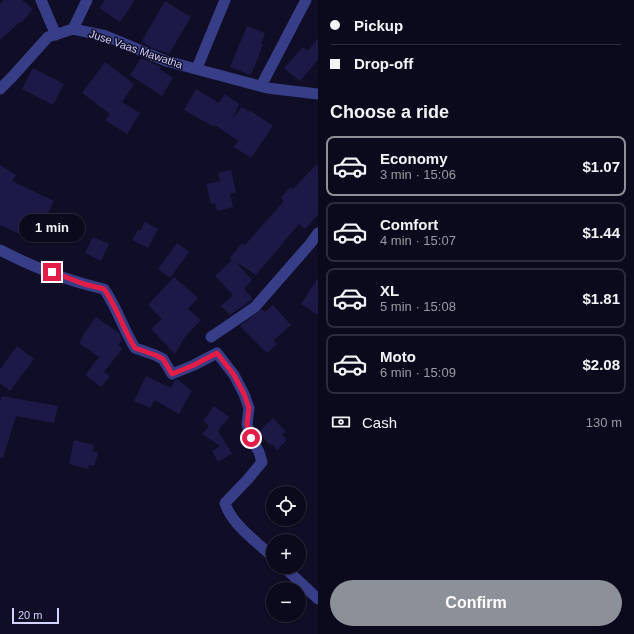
<!DOCTYPE html>
<meta charset="utf-8">
<style>
body{margin:0;font-family:Arial,sans-serif;background:#191829;color:#f1f3f6;height:100vh;display:flex;flex-direction:column;font-size:15px;white-space:nowrap}
*{box-sizing:border-box;margin:0}
p{font-size:13px;color:#9a9aa3}
.icon{flex:none;width:22px;height:22px;fill:none;stroke:currentColor;stroke-width:2;stroke-linecap:round;stroke-linejoin:round}
.map{position:relative;flex:1;overflow:hidden}
.side{display:flex;flex-direction:column;background:#0b0a1c;width:316px}
.side>*{flex:none}
.banner{display:grid;align-content:center;height:88px;padding:0 12px;background:#0b0a1c}
.buttons{position:absolute;left:266px;top:486px;display:grid;gap:8px}
.buttons a{display:grid;place-items:center;width:40px;height:40px;border-radius:50%;background:#0b0a1c;box-shadow:0 1px 3px #0004,0 0 0 1px #2b2b3b;font-size:20px}
.scale{position:absolute;left:12px;bottom:10px;width:47px;box-sizing:border-box;padding-left:4px;border:2px solid #d3d3ff;border-top:0;font-size:11px;line-height:14px;white-space:nowrap;color:#d3d3ff;-webkit-text-stroke:3px #0f0e26;paint-order:stroke}
.end{position:absolute;width:18px;height:18px;margin:-9px;border:5px solid #e11d48;background:#fff;box-shadow:0 0 0 2px #fff}
.from{border-radius:50%}
.bubble{position:absolute;height:28px;border-radius:14px;background:#0b0a1c;box-shadow:0 1px 3px #0004,0 0 0 1px #2b2b3b;font-size:13px;font-weight:800;line-height:28px;text-align:center}
.banner b{display:flex;align-items:center;gap:14px;height:38px;font-size:15px}
.banner b+b{border-top:1px solid #2b2b3b}
.banner i{width:10px;height:10px;background:#f1f3f6}
ul{padding:0;list-style:none}
li{display:flex;align-items:center;gap:12px;height:60px;margin:0 8px 6px;padding:0 4px;border:2px solid #2b2b3b;border-radius:8px}
li div{flex:1}
li b{display:block;font-size:15px}
li em{font-style:normal;font-weight:800}
li.on{border-color:#8c9099}
li>.icon{width:36px;height:36px;stroke-width:1.5}
h2{padding:0 12px;font-size:18px;line-height:48px}
.pay{display:flex;align-items:center;gap:10px;height:44px;padding:0 12px;font-size:15px}
.pay p{margin-inline-start:auto}
.primary-button{display:flex;gap:8px;margin-top:auto;padding:8px 12px}
.primary-button a{flex:1;height:46px;border-radius:24px;background:#8c9099;color:#fff;font-size:16px;font-weight:800;line-height:46px;text-align:center}
main{display:flex;flex:1;min-height:0}
.map>svg:first-child{display:block}
</style>
<main>
<div class="map">
<svg width="318" height="634" viewBox="0 0 318 634">
<rect width="100%" height="100%" fill="#0f0e26"/>
<path fill="#1d1947" d="M3,0H22L33,9L21,23L20,22L0,40V4Z
M105,0H135L120,22L99,8Z
M165,1L191,17L169,54L148,46L142,41Z
M247,26L265,33L261,44L263,45L251,75L230,67Z
M318,38V60L300,81L284,68L303,47L308,51Z
M141,58L161,67L160,69L173,78L162,96L130,75Z
M105,62L134,84L122,102L140,113L127,134L105,120L110,114L82,93Z
M33,68L64,84L53,105L22,89Z
M196,89L219,103L225,94L239,104L233,118L242,107L250,112L251,111L273,126L251,158L234,147L238,141L215,125L214,127L184,110Z
M318,163V215L305,229L299,224L256,275L236,262L252,280L244,289L253,299L230,315L221,306L233,295L215,276L232,260L230,258L242,243L245,245L284,201L281,198L290,187L293,189Z
M0,165L16,175L12,181L54,201L34,241L0,225Z
M231,170L236,192L230,194L233,207L217,211L215,203L211,204L206,184L220,181L218,173Z
M145,222L158,229L148,248L132,240L138,230L140,231Z
M93,237L109,244L101,261L85,253Z
M177,243L189,252L170,278L158,269Z
M174,277L198,298L188,309L201,320L184,338L175,354L151,329L162,319L148,305Z
M318,278V315L301,304Z
M273,305L291,325L274,340L277,344L267,353L240,326L262,309L265,312Z
M96,317L119,333L122,340L118,345L123,348L104,372L110,376L101,387L85,375L99,357L79,343L82,339L81,338Z
M17,346L34,359L10,391L0,383V369Z
M146,376L171,388L175,380L177,379L192,391L179,414L155,400L150,408L134,401Z
M2,396L58,406L54,423L16,416L3,458L0,457V402Z
M214,406L229,417L218,431L233,455L231,454L218,462L212,451L220,446L202,434L209,426L203,421Z
M273,418L286,432L282,434L287,440L277,450L272,444L270,445L258,432Z
M74,440L94,445L92,451L98,453L94,466L89,465L88,469L69,464Z"/>
<g fill="none" stroke-linecap="round" stroke-linejoin="round">
<path stroke="#373d87" stroke-width="11" d="M41,0L56,35
M73,29L87,0
M197,68L225,0
M261,86L306,0
M0,89L12,77L48,37L73,29L106,36L166,61L267,88L318,94
M0,250C33,267 68,281 104,289C117,307 123,329 135,348L155,355L163,359L172,374L194,365L217,353L234,375L244,394L249,408L247,424L251,438L259,452L262,462L248,479L225,503C231,524 257,542 273,557
M211,337L255,307L310,244L318,233
M284,567L318,599"/>
</g>
<g fill="none" stroke-linecap="round" stroke-linejoin="round">
<path stroke="#e11d48" stroke-width="5" d="M52,272L84,284L104,289C117,307 123,329 135,348L155,355L163,359L172,374L194,365L217,353L234,375L244,394L249,408L247,424L251,438"/>
</g>
<g text-anchor="middle" dominant-baseline="central" stroke-width="3" stroke-linejoin="round" paint-order="stroke">
<g font-size="11" fill="#d3d3ff" stroke="#0f0e26">
<text transform="translate(136 49) rotate(19)">Juse Vaas Mawatha</text>
</g>
</g>
</svg>
<div class="buttons">
<a><svg class="icon" aria-label="locate" viewBox="0 0 24 24"><circle cx="12" cy="12" r="6"/><path d="M12 2v4M12 18v4M2 12h4M18 12h4"/></svg></a>
<a>+</a>
<a>−</a>
</div>
<div class="scale">20 m</div>
<i class="end from" style="left:251px;top:438px"></i>
<i class="end" style="left:52px;top:272px"></i>
<div class="bubble" style="left:19px;top:214px;width:66px">1 min</div>
</div>
<section class="side">
<div class="banner">
<b><i class="from"></i>Pickup</b>
<b><i></i>Drop-off</b>
</div>
<h2>Choose a ride</h2>
<ul>
<li class="on"><svg class="icon" aria-label="car" viewBox="0 0 24 24"><path d="M5 17H2v-5l4-1 3-4h7l3 4 3 1v5h-3M9 17h6M6 11h13"/><circle cx="7" cy="17" r="2"/><circle cx="17" cy="17" r="2"/></svg><div><b>Economy</b><p>3 min · 15:06</p></div><em>$1.07</em></li>
<li><svg class="icon" aria-label="car" viewBox="0 0 24 24"><path d="M5 17H2v-5l4-1 3-4h7l3 4 3 1v5h-3M9 17h6M6 11h13"/><circle cx="7" cy="17" r="2"/><circle cx="17" cy="17" r="2"/></svg><div><b>Comfort</b><p>4 min · 15:07</p></div><em>$1.44</em></li>
<li><svg class="icon" aria-label="car" viewBox="0 0 24 24"><path d="M5 17H2v-5l4-1 3-4h7l3 4 3 1v5h-3M9 17h6M6 11h13"/><circle cx="7" cy="17" r="2"/><circle cx="17" cy="17" r="2"/></svg><div><b>XL</b><p>5 min · 15:08</p></div><em>$1.81</em></li>
<li><svg class="icon" aria-label="car" viewBox="0 0 24 24"><path d="M5 17H2v-5l4-1 3-4h7l3 4 3 1v5h-3M9 17h6M6 11h13"/><circle cx="7" cy="17" r="2"/><circle cx="17" cy="17" r="2"/></svg><div><b>Moto</b><p>6 min · 15:09</p></div><em>$2.08</em></li>
</ul>
<div class="pay"><svg class="icon" aria-label="cash" viewBox="0 0 24 24"><path d="M3 7h18v10H3z"/><circle cx="12" cy="12" r="2"/></svg>Cash<p>130 m</p></div>
<div class="primary-button"><a>Confirm</a></div>
</section>
</main>
